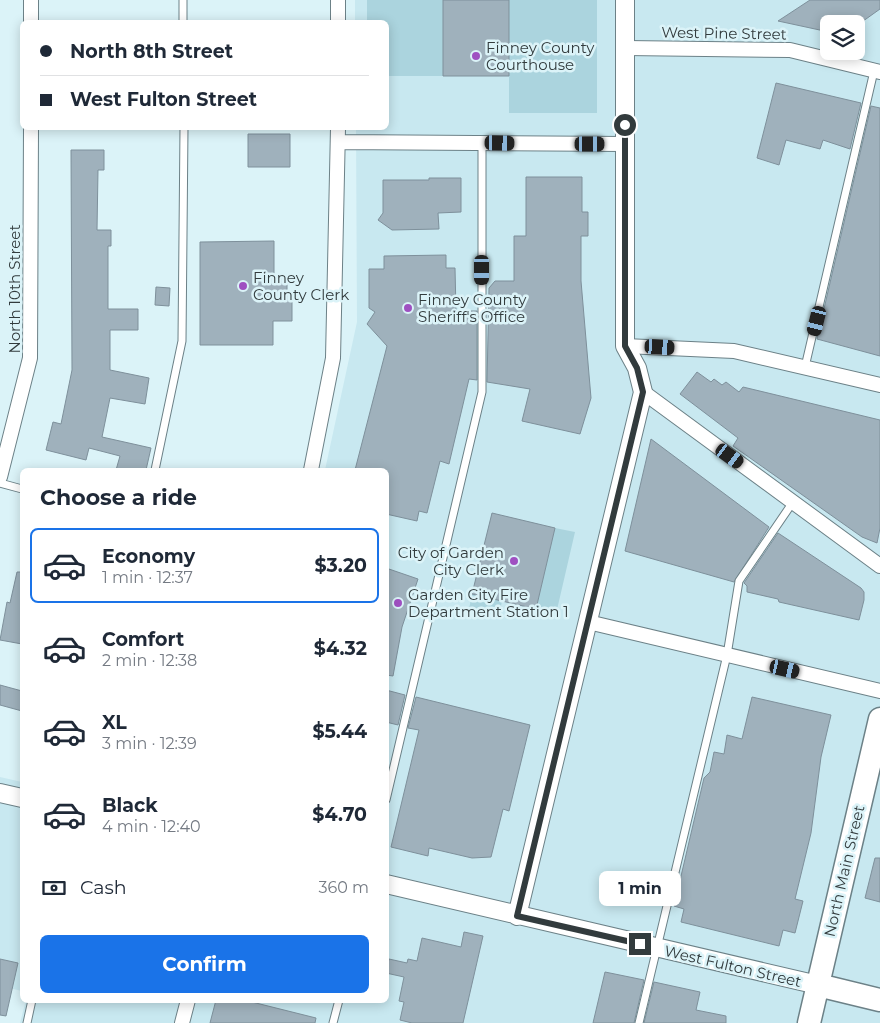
<!DOCTYPE html>
<meta charset="utf-8">
<style>
body{margin:0;font-family:Montserrat,sans-serif;background:#f2f2f3;color:#1f2937;height:100vh;display:flex;flex-direction:column;font-size:19px;white-space:nowrap}
*{box-sizing:border-box;margin:0}
p{font-size:16px;color:#747a83}
.icon{flex:none;width:28px;height:28px;fill:none;stroke:currentColor;stroke-width:2;stroke-linecap:round;stroke-linejoin:round}
.map{position:relative;flex:1;overflow:hidden}
.panel{position:absolute;left:20px;top:468px;width:369px;height:535px;display:flex;flex-direction:column;background:#fff;border-radius:8px;box-shadow:0 2px 12px #0003}
.panel>*{flex:none}
.banner{position:absolute;left:20px;top:20px;width:369px;height:110px;border-radius:8px;box-shadow:0 2px 12px #0003;display:grid;align-content:center;height:110px;padding:0 20px;background:#fff}
.controls{position:absolute;left:820px;top:15px;display:grid;gap:10px}
.controls a{display:grid;place-items:center;width:45px;height:45px;border-radius:8px;background:#fff;box-shadow:0 2px 12px #0003;font-size:25px}
.end{position:absolute;width:22px;height:22px;margin:-11px;border:6px solid #323b3d;background:#fff;box-shadow:0 0 0 2px #fff}
.from{border-radius:50%}
.bubble{position:absolute;height:35px;border-radius:8px;background:#fff;box-shadow:0 2px 12px #0003;font-size:16px;font-weight:700;line-height:35px;text-align:center}
.car{position:absolute;width:15px;height:30px;margin:-15px -8px;border-radius:6px;box-shadow:0 0 4px 1px #0007;background:linear-gradient(#222 24%,#8ab4d8 0 40%,#222 0 76%,#8ab4d8 0 86%,#222 0)}
.banner b{display:flex;align-items:center;gap:18px;height:48px;font-size:19px}
.banner b+b{border-top:1px solid #e0e1e3}
.banner i{width:12px;height:12px;background:#1f2937}
ul{padding:0;list-style:none}
li{display:flex;align-items:center;gap:15px;height:75px;margin:0 10px 8px;padding:0 10px;border:2px solid transparent;border-radius:8px}
li div{flex:1}
li b{display:block;font-size:19px}
li em{font-style:normal;font-weight:700}
li.on{border-color:#1a73e8}
li>.icon{width:45px;height:45px;stroke-width:1.5}
h2{padding:0 20px;font-size:22px;line-height:60px}
.pay{display:flex;align-items:center;gap:12px;height:55px;padding:0 20px;font-size:19px}
.pay p{margin-inline-start:auto}
.action{display:flex;gap:10px;margin-top:auto;padding:10px 20px}
.action a{flex:1;height:58px;border-radius:8px;background:#1a73e8;color:#fff;font-size:20px;font-weight:700;line-height:58px;text-align:center}
.map>svg:first-child{display:block}
</style>
<div class="map">
<svg width="880" height="1023" viewBox="0 0 880 1023">
<rect width="100%" height="100%" fill="#dbf3f8"/>
<path fill="#c8e8f0" fill-rule="evenodd" d="M355,0H880V1023H20L26,1000H386V470H325L357,322L356,128H386V22H355ZM829,24H856V51H829Z
M0,777L22,782V991L0,986Z"/>
<path fill="#abd4de" d="M367,0H443V76H386V22H367Z
M509,0H597V113H509Z
M555,528L575,532L556,614L536,609Z
M472,594L502,601L499,616L469,609Z"/>
<path fill="#9fb1bc" stroke="#7e909b" d="M443,0H509V76H443Z
M810,0H880V9L859,24H829V32L778,21Z
M776,83L861,103L850,149L823,140L820,149L786,140L779,165L757,158Z
M871,106L880,108V356L817,339Z
M248,134H290V167H248Z
M71,150H104V170H98L97,230H111V246H108V309H138V330H110V370L149,378L145,404L110,398L102,437L151,448L146,470H116L120,456L89,448L86,460L46,450L53,422L61,424L72,370Z
M526,177H582V212H588V236H581V281L591,398L580,434L522,421L530,389L487,382L489,288L495,281H514V236H526Z
M429,178H461V212L438,213L439,229L392,230L378,220L383,213V180H429Z
M274,241V277H287V296H292V321H273V345H200V242Z
M446,255V268H455L456,311H477V380L469,379L449,464L440,461L427,513L419,511L417,521L386,514V470H355L387,346L367,324L375,312L369,308V269H384V256Z
M156,287L170,288L169,306L155,305Z
M697,372L711,382L714,379L722,385L726,382L739,392L743,387L880,420V528L877,543L862,537L733,446L738,438L680,394Z
M651,439L769,527L734,582L625,551Z
M492,513L555,528L536,609L472,594Z
M778,533L861,588L864,592V600L859,620L779,602L778,599L747,592V586L744,583Z
M386,568L418,579L402,627L393,676L386,675Z
M17,572H22V644L0,640L7,602L10,603Z
M0,685L22,691V711L0,705Z
M386,690L405,695L398,725L386,722Z
M416,697L530,725L509,811L503,809L491,857L472,858L429,848L428,856L391,847L419,730L408,728Z
M752,697L831,715L821,757L811,833L795,899L803,901L795,933L783,930L779,946L681,922L684,909L674,906L704,778L710,772L714,752L724,754L727,735L742,739Z
M875,858H880V902L865,898Z
M464,932L483,936L463,1023H412L400,1020L404,1002L399,1001L404,977L386,973L389,959L407,963L408,959L417,961L422,938L461,947Z
M0,959L18,963L6,1016L0,1015Z
M605,972L644,980L634,1023H593Z
M654,982L700,992L696,1010L726,1016V1023H644Z
M216,1000H244L316,1018L315,1023H210Z"/>
<g fill="none" stroke-linecap="round" stroke-linejoin="round">
<defs>
<path id="service" d="M183,0V22
M805,367L874,71
M155,470L182,341L184,128
M0,483L22,489
M386,800L482,392V143
M27,1023L32,1000
M333,1023L339,1000
M639,1023L727,655L739,581L793,502"/>
<path id="minor" d="M338,0V22
M31,22V0
M626,48L790,50L880,72
M339,142L625,144
M625,346L734,351L880,385
M643,392L880,566
M311,470L333,358L338,128
M0,477L30,358L31,128
M588,622L880,691
M182,1023L188,1000"/>
<path id="tertiary" d="M0,793L22,798
M386,884L818,985
M517,916L643,392L637,368L625,346V0"/>
<path id="primary" d="M818,985L880,1000
M809,1023L880,719"/>
</defs>
<use href="#service" stroke="#6c8187" stroke-width="9"/>
<use href="#minor" stroke="#6c8187" stroke-width="16"/>
<use href="#tertiary" stroke="#6c8187" stroke-width="20"/>
<use href="#primary" stroke="#6c8187" stroke-width="25"/>
<use href="#service" stroke="#fff" stroke-width="7"/>
<use href="#minor" stroke="#fff" stroke-width="14"/>
<use href="#tertiary" stroke="#fff" stroke-width="18"/>
<use href="#primary" stroke="#fff" stroke-width="22"/>
</g>
<g fill="none" stroke-linecap="round" stroke-linejoin="round">
<path stroke="#323b3d" stroke-width="6" d="M625,125V346L637,368L643,392L517,916L640,944"/>
</g>
<g fill="#9f50c1" stroke="#dbf3f8" stroke-width="2">
<circle cx="476" cy="56" r="5"/>
<circle cx="243" cy="286" r="5"/>
<circle cx="408" cy="308" r="5"/>
<circle cx="514" cy="561" r="5"/>
<circle cx="398" cy="603" r="5"/>
</g>
<g text-anchor="middle" dominant-baseline="central" stroke-width="5" stroke-linejoin="round" paint-order="stroke">
<g font-size="15" fill="#323b3d" stroke="#dbf3f8">
<text transform="translate(724 33) rotate(1)">West Pine Street</text>
<text transform="translate(14 289) rotate(-90)">North 10th Street</text>
<text transform="translate(844 871) rotate(-77)">North Main Street</text>
<text transform="translate(733 966) rotate(13)">West Fulton Street</text>
</g>
<g font-size="15" fill="#323b3d" stroke="#dbf3f8" text-anchor="start">
<text x="486" y="47">Finney County<tspan x="486" dy="17">Courthouse</tspan></text>
<text x="253" y="277">Finney<tspan x="253" dy="17">County Clerk</tspan></text>
<text x="418" y="299">Finney County<tspan x="418" dy="17">Sheriff's Office</tspan></text>
<text x="504" y="552" text-anchor="end">City of Garden<tspan x="504" dy="17">City Clerk</tspan></text>
<text x="408" y="594">Garden City Fire<tspan x="408" dy="17">Department Station 1</tspan></text>
</g>
</g>
</svg>
<div class="controls">
<a><svg class="icon" aria-label="layers" viewBox="0 0 24 24"><path d="M12 4l9 5-9 5-9-5zM3 14l9 5 9-5"/></svg></a>
</div>
<i class="end from" style="left:625px;top:125px"></i>
<i class="end" style="left:640px;top:944px"></i>
<div class="bubble" style="left:599px;top:871px;width:82px">1 min</div>
<i class="car" style="left:500px;top:143px;rotate:91deg"></i>
<i class="car" style="left:590px;top:144px;rotate:90deg"></i>
<i class="car" style="left:482px;top:270px;rotate:180deg"></i>
<i class="car" style="left:817px;top:321px;rotate:194deg"></i>
<i class="car" style="left:660px;top:347px;rotate:93deg"></i>
<i class="car" style="left:730px;top:456px;rotate:126deg"></i>
<i class="car" style="left:785px;top:669px;rotate:103deg"></i>
<div class="banner">
<b><i class="from"></i>North 8th Street</b>
<b><i></i>West Fulton Street</b>
</div>
<section class="panel">
<h2>Choose a ride</h2>
<ul>
<li class="on"><svg class="icon" aria-label="car" viewBox="0 0 24 24"><path d="M5 17H2v-5l4-1 3-4h7l3 4 3 1v5h-3M9 17h6M6 11h13"/><circle cx="7" cy="17" r="2"/><circle cx="17" cy="17" r="2"/></svg><div><b>Economy</b><p>1 min · 12:37</p></div><em>$3.20</em></li>
<li><svg class="icon" aria-label="car" viewBox="0 0 24 24"><path d="M5 17H2v-5l4-1 3-4h7l3 4 3 1v5h-3M9 17h6M6 11h13"/><circle cx="7" cy="17" r="2"/><circle cx="17" cy="17" r="2"/></svg><div><b>Comfort</b><p>2 min · 12:38</p></div><em>$4.32</em></li>
<li><svg class="icon" aria-label="car" viewBox="0 0 24 24"><path d="M5 17H2v-5l4-1 3-4h7l3 4 3 1v5h-3M9 17h6M6 11h13"/><circle cx="7" cy="17" r="2"/><circle cx="17" cy="17" r="2"/></svg><div><b>XL</b><p>3 min · 12:39</p></div><em>$5.44</em></li>
<li><svg class="icon" aria-label="car" viewBox="0 0 24 24"><path d="M5 17H2v-5l4-1 3-4h7l3 4 3 1v5h-3M9 17h6M6 11h13"/><circle cx="7" cy="17" r="2"/><circle cx="17" cy="17" r="2"/></svg><div><b>Black</b><p>4 min · 12:40</p></div><em>$4.70</em></li>
</ul>
<div class="pay"><svg class="icon" aria-label="cash" viewBox="0 0 24 24"><path d="M3 7h18v10H3z"/><circle cx="12" cy="12" r="2"/></svg>Cash<p>360 m</p></div>
<div class="action"><a>Confirm</a></div>
</section>
</div>
